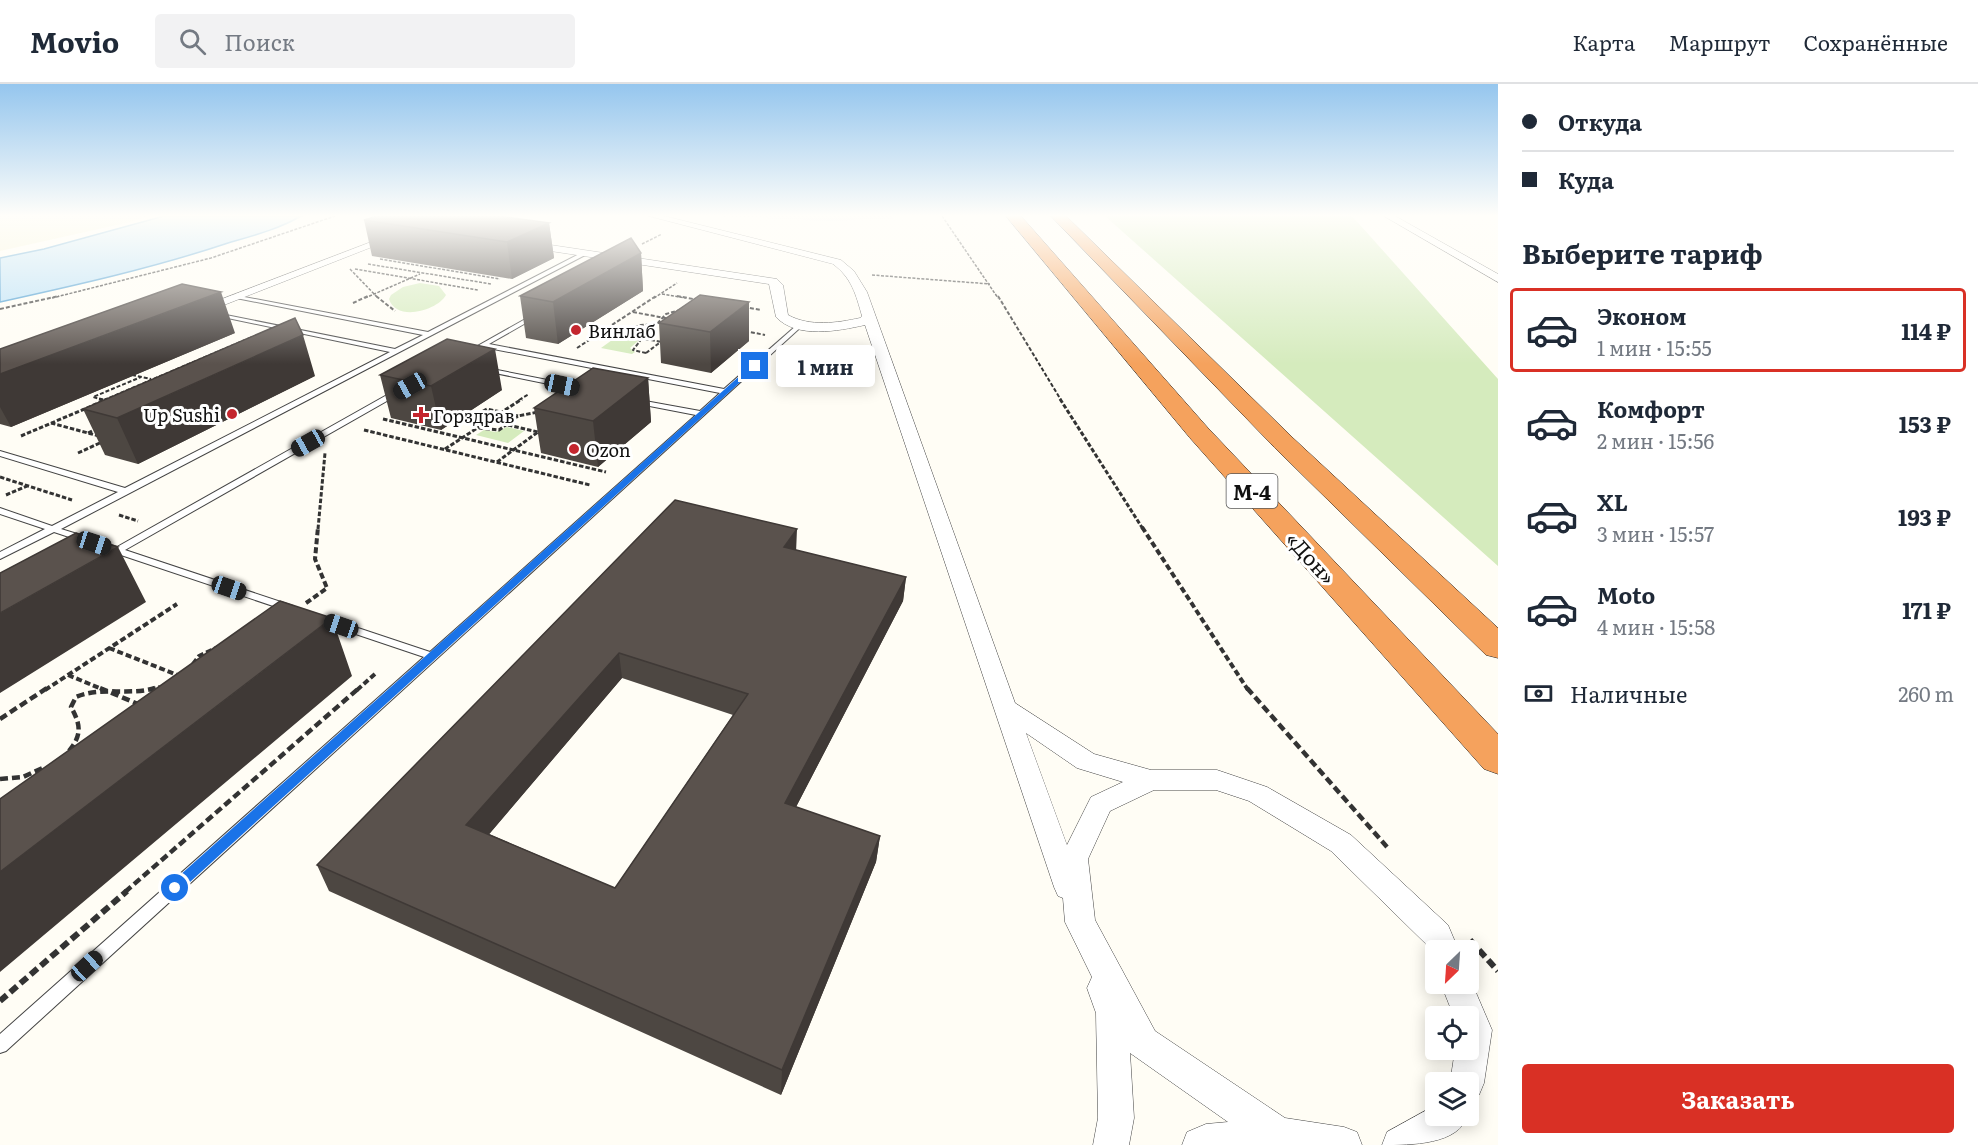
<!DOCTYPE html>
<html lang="ru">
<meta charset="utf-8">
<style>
body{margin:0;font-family:Literata,serif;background:#f2f2f3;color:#1f2937;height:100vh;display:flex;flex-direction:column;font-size:22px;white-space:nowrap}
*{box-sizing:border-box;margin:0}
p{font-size:20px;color:#747a83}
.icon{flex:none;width:33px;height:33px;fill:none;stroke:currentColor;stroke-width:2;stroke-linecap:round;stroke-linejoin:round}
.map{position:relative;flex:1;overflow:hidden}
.side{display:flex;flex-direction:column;background:#fff;width:480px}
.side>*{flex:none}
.top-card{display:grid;align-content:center;height:132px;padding:0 24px;background:#fff}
.needle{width:39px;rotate:205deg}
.tools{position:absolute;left:1425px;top:856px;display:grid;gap:12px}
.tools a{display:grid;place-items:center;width:54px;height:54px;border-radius:6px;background:#fff;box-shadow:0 3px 15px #0003;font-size:30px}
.end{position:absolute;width:27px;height:27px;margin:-14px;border:8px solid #1a73e8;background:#fff;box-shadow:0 0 0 3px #fff}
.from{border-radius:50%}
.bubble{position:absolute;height:42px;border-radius:6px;background:#fff;box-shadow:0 3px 15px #0003;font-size:20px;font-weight:700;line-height:42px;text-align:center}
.car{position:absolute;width:18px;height:36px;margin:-18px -9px;border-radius:8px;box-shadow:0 0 4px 2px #0007;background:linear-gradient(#222 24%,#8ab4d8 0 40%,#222 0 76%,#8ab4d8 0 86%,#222 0)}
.top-card b{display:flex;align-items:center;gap:21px;height:57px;font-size:22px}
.top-card b+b{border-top:2px solid #e0e1e3}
.top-card i{width:15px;height:15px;background:#1f2937}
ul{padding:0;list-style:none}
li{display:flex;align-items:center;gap:18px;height:84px;margin:0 12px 9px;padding:0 12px;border:3px solid transparent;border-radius:6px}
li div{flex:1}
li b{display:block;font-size:22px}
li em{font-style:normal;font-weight:700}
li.current{border-color:#d93025}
li>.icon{width:54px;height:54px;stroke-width:1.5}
h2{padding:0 24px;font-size:27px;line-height:72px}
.pay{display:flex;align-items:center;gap:15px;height:66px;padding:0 24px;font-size:22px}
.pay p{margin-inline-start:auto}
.action{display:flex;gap:12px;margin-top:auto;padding:12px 24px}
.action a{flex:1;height:69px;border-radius:6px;background:#d93025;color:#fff;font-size:24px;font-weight:700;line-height:69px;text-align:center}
header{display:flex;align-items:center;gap:36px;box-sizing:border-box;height:84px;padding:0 30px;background:#fff;border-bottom:2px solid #e0e1e3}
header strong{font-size:28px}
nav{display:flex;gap:33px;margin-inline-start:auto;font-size:21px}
.search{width:420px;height:54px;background:#f2f2f3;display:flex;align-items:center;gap:15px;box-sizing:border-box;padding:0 21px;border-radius:6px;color:#747a83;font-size:22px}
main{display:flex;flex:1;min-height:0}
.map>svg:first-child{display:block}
</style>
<header>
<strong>Movio</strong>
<div class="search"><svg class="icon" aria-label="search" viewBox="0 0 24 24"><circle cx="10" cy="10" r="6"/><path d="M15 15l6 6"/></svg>Поиск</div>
<nav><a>Карта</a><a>Маршрут</a><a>Сохранённые</a></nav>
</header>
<main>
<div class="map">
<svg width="1498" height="1061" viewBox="0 0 1498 1061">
<rect width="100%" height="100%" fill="#fffdf5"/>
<path fill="#eee6ef" d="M721,132H891L896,134L829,137Z"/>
<path fill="#f6f3d4" d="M0,132H150L130,138L0,167Z"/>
<path fill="#d5ebbd" d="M1105,132H1352L1498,295V482Z
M420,199L439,202L446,211C437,227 396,238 389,215L391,211L403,203Z
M619,251L637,254L638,257L630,264L635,268L632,270L601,264Z
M507,343L524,347L508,359L476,351L484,346L496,348Z"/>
<path fill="#b9e0f7" stroke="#3f96cf" stroke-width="1.5" d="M164,132H301C279,145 252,152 228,159C153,184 77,201 0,218V174L44,165Z"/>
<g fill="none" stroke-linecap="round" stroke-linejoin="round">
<defs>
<path id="service" d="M585,167L587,170L61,445L87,453L89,455L87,457H81L54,448L0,475V468L45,445L0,430V424L52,442L118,408L0,372V367L125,404L390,268L218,232L215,230L216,229L395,265L423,251L236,214L233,212L234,211L428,248Z
M536,229L538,230V232L489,260L724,305L797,241L802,242L6,967L0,969V950L424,573L317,537L316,535L317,533H325L430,568L696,331L634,319V315L700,327L720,309L483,263L470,270L465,269Z
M487,284L578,302L582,304L578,306L485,287V285Z
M394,307L401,309L125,466L293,522L294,524L293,526H285L118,470H112L111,467L102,463L107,460L117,463Z"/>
<path id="minor" d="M439,132H451L201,230L197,231L191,227Z
M649,132H664L841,176L854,187L867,208L1015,619L1094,670L1151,686H1217L1267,703L1351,751L1448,841L1459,867H1436V878L1433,877L1426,860L1331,767L1249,717L1216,706H1154L1110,727L1088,775L1095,836L1155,947L1285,1034L1344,1043L1357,1048L1362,1061H1182L1187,1048L1206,1040L1228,1038L1130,969L1134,1034L1129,1061H1093L1098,1034L1096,929L1087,904L1092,893L1065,838L1063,814L1058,812L1054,803L865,241C838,247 797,255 776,233L769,200L524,163L519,160L524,157L777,195L783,201L788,231C810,243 837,239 860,234L862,232C856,211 852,194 833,180ZM1026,649L1077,684L1123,698L1091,713L1067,761Z
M1384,132H1395L1498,190V198Z
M1468,890L1492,946L1484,999L1479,1011L1468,1016V999H1450L1455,966H1468V933H1454L1441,900H1468Z
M1436,1021V1032L1468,1031C1459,1061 1411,1061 1382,1061L1387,1048Z"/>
<path id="motorway" d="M1006,132H1021L1208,344L1498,650V690L1484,685L1190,354Z
M1051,132H1066L1293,354L1498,544V574L1486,571L1275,364Z"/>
</defs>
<use href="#service" stroke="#444" stroke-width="2"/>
<use href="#minor" stroke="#444" stroke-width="1"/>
<use href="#motorway" stroke="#222" stroke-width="1"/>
<path stroke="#333" stroke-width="1.5" stroke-dasharray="3 1.5" stroke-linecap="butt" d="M942,132L998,214
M642,160L662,150
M380,175L500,195
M368,180L491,200
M350,185L378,214
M355,185L478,206
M872,191L990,200
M662,210L686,214
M52,214L211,174L335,132
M365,214L420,190
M654,214L677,199"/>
<path stroke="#333" stroke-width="2" stroke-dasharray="4 2" stroke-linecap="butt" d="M376,212L395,227
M677,212L699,216
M998,212L1061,316
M353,219L368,212
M744,223L761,226
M0,225L59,212
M633,228L670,235
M610,243L629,246
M745,247L765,251
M639,254L662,258
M577,264L656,212
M646,269L633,266L640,257L628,247L629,245L641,241L657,240L666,230L680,226
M646,269L662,257
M132,291L151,295
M103,316L93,313L141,293
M104,316L252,253
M519,316L529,310"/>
<path stroke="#333" stroke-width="3" stroke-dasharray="4.5 2" stroke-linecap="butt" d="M99,315L103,316
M1060,315L1143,445
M383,335L606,388
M487,337L473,333L487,325L518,332
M51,339L99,352
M508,341L538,348
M479,344L499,346L518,332L538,328
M364,346L590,401
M88,349L96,345
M21,352L108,315
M445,365L522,315
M78,369L102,358
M497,378L542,345
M0,393L72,416
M6,411L27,402
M119,431L138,437
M318,445L325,369"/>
<path stroke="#333" stroke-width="4" stroke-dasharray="6 3" stroke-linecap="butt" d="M1142,443L1248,606
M306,519L327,504L315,475L318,443
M109,564L180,592
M193,580L199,572L218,563
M68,591L104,606
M45,606L177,520
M150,606L160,603
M357,606L375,590"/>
<path stroke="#333" stroke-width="4.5" stroke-dasharray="8 4" stroke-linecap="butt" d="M100,604L138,620
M1247,604L1387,763
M0,635L47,604
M69,667C82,651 81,641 71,623L76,613C102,602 129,612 155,604
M0,695L23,693L45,683
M125,808L359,604"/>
<path stroke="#333" stroke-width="6" stroke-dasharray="9 4.5" stroke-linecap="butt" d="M1470,856L1498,887
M0,917L127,807"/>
<use href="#service" fill="#fff" fill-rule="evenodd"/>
<use href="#minor" fill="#fff" fill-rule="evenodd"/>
<use href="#motorway" fill="#f5a25d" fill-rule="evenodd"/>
</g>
<path fill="#4d4742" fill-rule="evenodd" d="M364,136L549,139L554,174L512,195L372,172Z
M641,169L643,207L558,260L526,254L520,212Z
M700,211L749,257L711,289L661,279L659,239Z
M235,249L11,343L0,340V265Z
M380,291L502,306L441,346L391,334Z
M315,292L138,380L105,371L83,325Z
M648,294L651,338L598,383L541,369L534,324Z
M675,416L796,466L906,493L903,517L796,723L880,752L876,778L781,1011L329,807L317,781ZM622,594L733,631L615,804L489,750Z"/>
<path fill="#3f3936" d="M549,139L554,174L512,195L507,158Z
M641,169L643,207L558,260L553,218Z
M221,208L235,249L11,343L0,323V290Z
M749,218V257L711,289L710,248Z
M303,251L315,292L138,380L117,334Z
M495,265L502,306L441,346L431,302Z
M648,294L651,338L598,383L593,337Z
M797,445L796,469L784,463Z
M118,463L146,518L0,609V529Z
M906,493L903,517L784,746L785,719Z
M332,534L352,592L0,888V788Z
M619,569L622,594L474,768L466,741Z
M880,752L876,778L781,1011L782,986Z"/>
<path fill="#5a524d" stroke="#3f3936" stroke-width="1.5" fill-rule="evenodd" d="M377,132H499L549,139L507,158L364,136Z
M631,154L641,169L553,218L520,212Z
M182,200L221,208L0,290V265Z
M700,211L749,218L710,248L659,239Z
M295,234L303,251L117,334L83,325Z
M447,255L495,265L431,302L380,291Z
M593,284L648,294L593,337L534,324Z
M675,416L797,445L784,463L906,493L785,719L880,752L782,986L317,781ZM619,569L748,610L615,804L466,741Z
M76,449L118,463L0,529V489Z
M280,517L332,534L0,788V715Z"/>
<linearGradient id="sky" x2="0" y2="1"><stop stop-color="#95c6ee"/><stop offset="0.47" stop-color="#fffefa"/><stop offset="1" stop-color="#fffefa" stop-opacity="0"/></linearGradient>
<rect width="1498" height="280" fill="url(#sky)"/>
<path fill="#1a73e8" d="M753,280L758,282L179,808H170L168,804L170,800Z"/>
<g fill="#c4262e" stroke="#fff" stroke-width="2">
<circle cx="576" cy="246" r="6"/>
<circle cx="232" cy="330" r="6"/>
<path d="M418 322h6v6h6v6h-6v6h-6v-6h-6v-6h6z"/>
<circle cx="574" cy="365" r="6"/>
</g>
<g text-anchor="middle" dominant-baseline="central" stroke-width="6" stroke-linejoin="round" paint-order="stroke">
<g font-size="18" fill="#111" stroke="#fff" text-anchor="start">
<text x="588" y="246">Винлаб</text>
<text x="220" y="330" text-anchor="end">Up Sushi</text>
<text x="433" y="331">Горздрав</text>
<text x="586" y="365">Ozon</text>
</g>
<rect fill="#fff" stroke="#585858" stroke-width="1.5" x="1226.5" y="390" width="51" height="34" rx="4.5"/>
<g font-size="20" font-weight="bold" fill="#111">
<text x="1252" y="407">М-4</text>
</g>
<g font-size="21" fill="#111" stroke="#fff">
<text transform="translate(1312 473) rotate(48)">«Дон»</text>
</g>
</g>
</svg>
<div class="tools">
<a><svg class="needle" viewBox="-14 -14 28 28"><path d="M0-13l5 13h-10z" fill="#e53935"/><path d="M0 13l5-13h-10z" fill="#747a83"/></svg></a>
<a><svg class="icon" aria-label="locate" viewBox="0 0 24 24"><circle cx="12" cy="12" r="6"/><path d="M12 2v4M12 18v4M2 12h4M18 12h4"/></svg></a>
<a><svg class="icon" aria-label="layers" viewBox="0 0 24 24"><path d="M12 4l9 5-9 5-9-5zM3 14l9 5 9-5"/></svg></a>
</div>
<i class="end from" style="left:175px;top:804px"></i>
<i class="end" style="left:755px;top:282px"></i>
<div class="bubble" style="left:776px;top:261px;width:99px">1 мин</div>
<i class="car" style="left:562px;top:301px;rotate:102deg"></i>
<i class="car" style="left:410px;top:302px;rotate:241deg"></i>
<i class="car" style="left:308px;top:359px;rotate:241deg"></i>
<i class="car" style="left:94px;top:459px;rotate:108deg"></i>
<i class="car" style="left:229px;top:504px;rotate:109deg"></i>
<i class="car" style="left:341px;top:542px;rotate:289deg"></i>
<i class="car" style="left:87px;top:882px;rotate:48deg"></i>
</div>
<section class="side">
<div class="top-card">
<b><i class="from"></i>Откуда</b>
<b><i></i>Куда</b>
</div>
<h2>Выберите тариф</h2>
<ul>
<li class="current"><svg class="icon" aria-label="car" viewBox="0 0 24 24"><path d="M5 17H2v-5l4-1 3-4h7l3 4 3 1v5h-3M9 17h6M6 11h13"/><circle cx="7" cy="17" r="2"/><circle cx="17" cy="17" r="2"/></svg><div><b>Эконом</b><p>1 мин · 15:55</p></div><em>114 ₽</em></li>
<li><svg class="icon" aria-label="car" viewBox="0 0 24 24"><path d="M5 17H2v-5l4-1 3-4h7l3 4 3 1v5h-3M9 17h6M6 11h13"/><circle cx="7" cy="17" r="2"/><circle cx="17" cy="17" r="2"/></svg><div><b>Комфорт</b><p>2 мин · 15:56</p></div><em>153 ₽</em></li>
<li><svg class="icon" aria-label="car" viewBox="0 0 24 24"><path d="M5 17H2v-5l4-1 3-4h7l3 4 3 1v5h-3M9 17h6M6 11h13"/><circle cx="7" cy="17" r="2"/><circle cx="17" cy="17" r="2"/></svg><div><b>XL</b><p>3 мин · 15:57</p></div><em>193 ₽</em></li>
<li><svg class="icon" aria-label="car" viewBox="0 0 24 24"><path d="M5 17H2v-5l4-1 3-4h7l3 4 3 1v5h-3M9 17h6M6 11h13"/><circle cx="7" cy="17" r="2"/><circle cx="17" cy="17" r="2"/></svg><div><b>Moto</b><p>4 мин · 15:58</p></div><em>171 ₽</em></li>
</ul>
<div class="pay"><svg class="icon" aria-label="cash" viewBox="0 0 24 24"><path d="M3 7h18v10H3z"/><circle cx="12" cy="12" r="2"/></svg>Наличные<p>260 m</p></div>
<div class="action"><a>Заказать</a></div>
</section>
</main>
